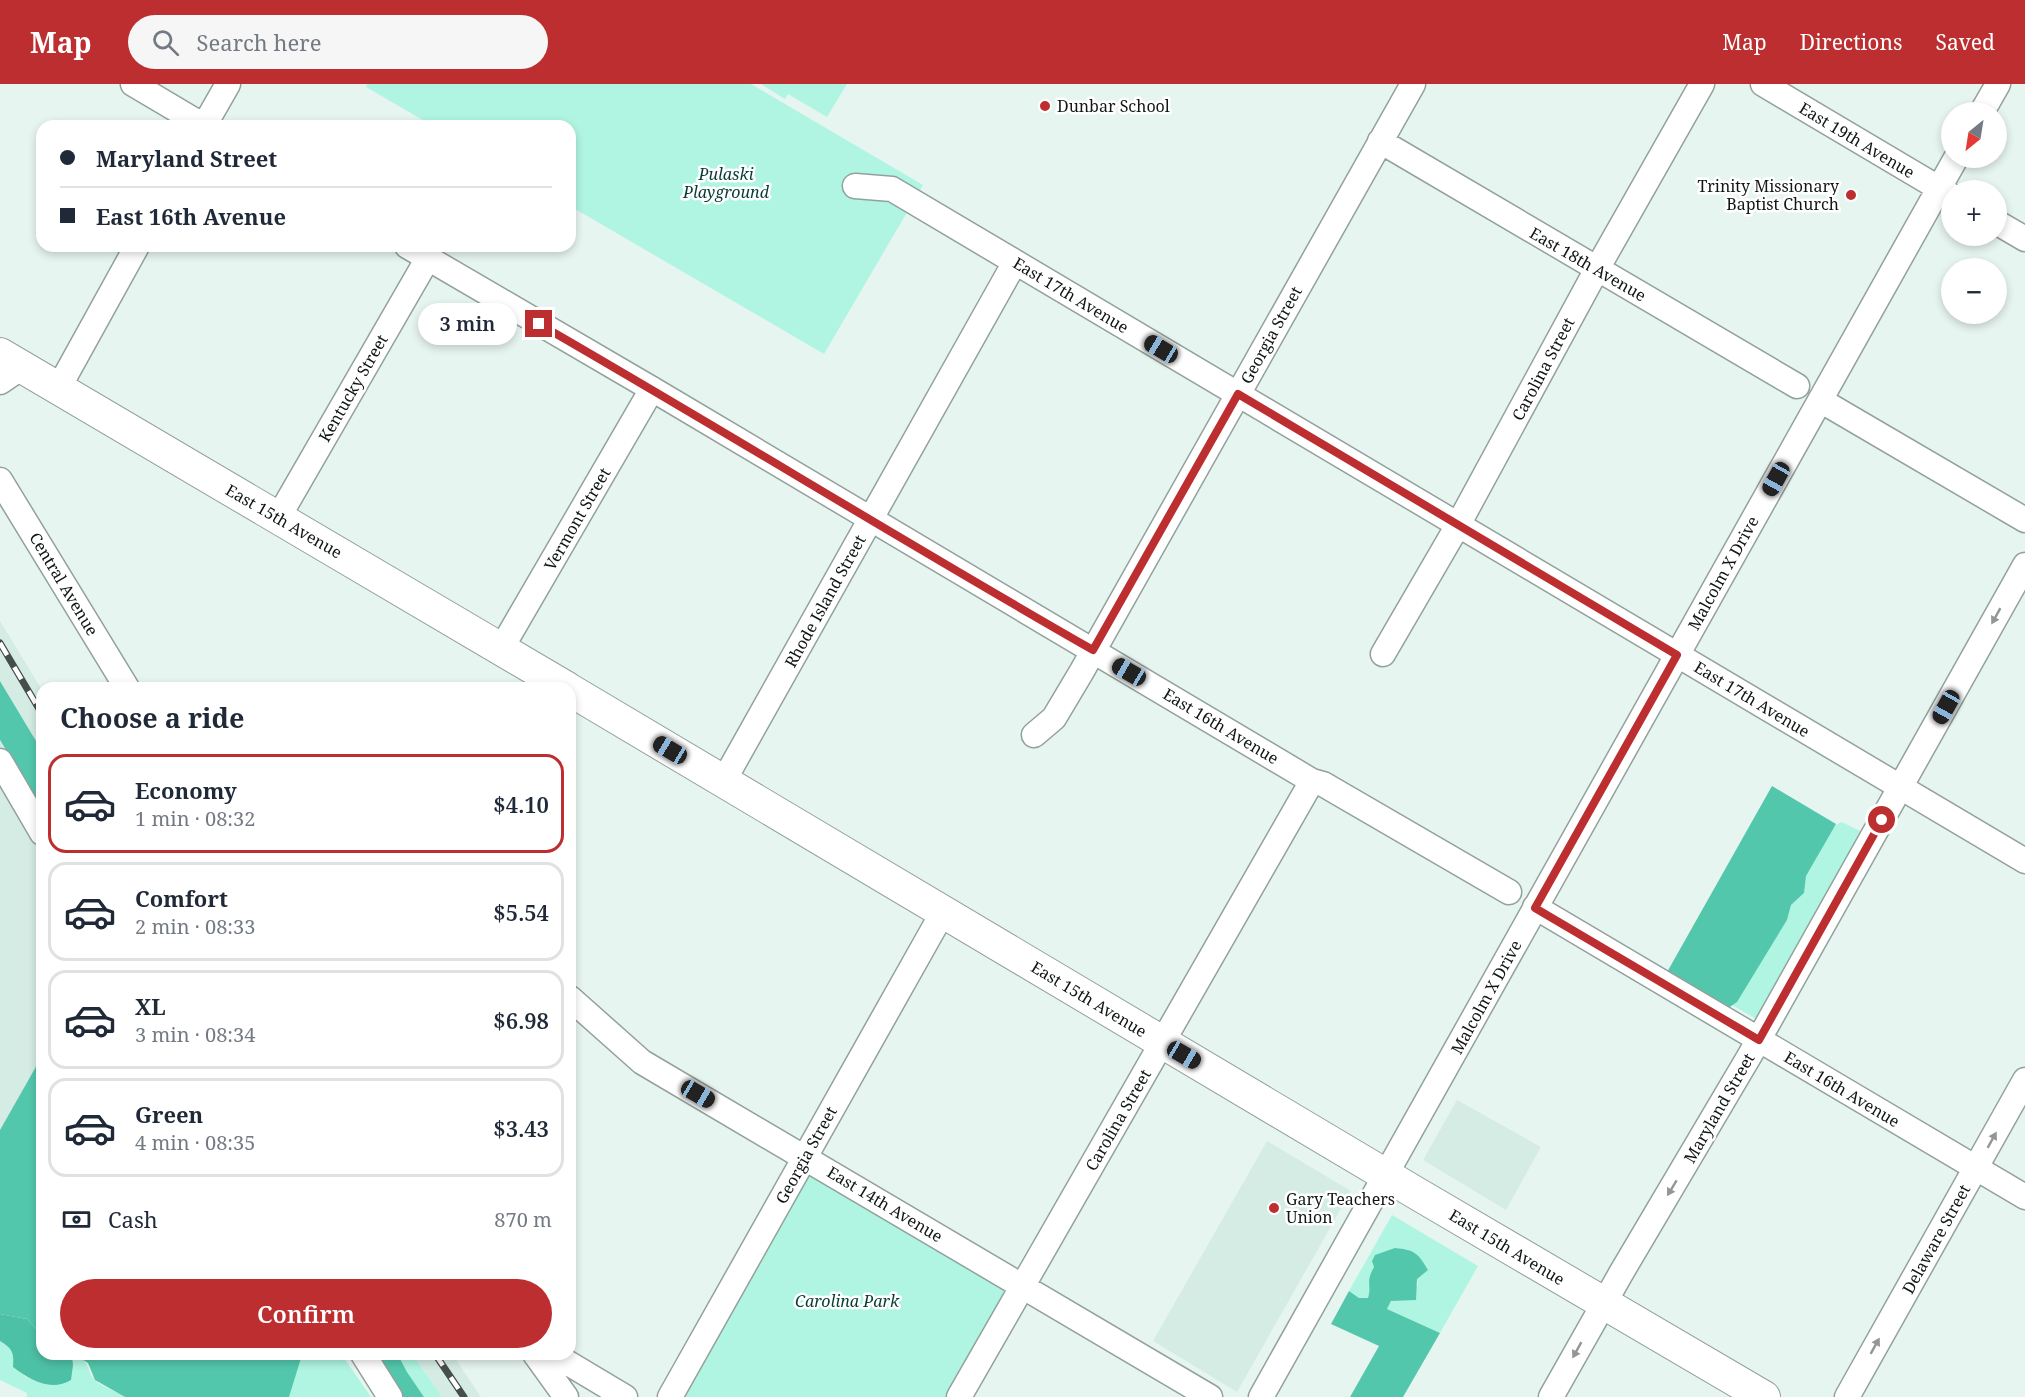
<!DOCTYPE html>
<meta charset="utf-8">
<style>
body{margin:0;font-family:"Noto Serif",serif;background:#f6f6f7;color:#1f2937;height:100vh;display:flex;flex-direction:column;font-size:22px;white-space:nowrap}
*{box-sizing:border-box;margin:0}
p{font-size:20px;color:#747a83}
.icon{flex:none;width:33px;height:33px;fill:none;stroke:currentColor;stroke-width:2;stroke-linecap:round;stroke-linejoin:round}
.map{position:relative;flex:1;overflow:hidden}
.drawer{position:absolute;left:36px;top:598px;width:540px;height:678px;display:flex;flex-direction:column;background:#fff;border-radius:18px;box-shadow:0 3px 9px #0003}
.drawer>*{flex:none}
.top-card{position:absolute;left:36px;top:36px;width:540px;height:132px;border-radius:18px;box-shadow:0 3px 9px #0003;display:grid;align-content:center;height:132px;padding:0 24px;background:#fff}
.needle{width:39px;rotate:210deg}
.buttons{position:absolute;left:1941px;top:18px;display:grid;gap:12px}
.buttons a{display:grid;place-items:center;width:66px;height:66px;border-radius:50%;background:#fff;box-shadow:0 3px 9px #0003;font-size:30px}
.end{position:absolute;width:27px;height:27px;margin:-14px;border:8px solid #bd2e31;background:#fff;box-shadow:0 0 0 3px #fff}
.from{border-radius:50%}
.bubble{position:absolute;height:42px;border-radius:21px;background:#fff;box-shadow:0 3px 9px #0003;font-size:20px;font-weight:600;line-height:42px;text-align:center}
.car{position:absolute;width:18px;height:36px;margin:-18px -9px;border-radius:8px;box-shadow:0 0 4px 2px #0007;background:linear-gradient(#222 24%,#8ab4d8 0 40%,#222 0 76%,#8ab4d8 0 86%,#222 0)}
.top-card b{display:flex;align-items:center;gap:21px;height:57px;font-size:22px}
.top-card b+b{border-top:2px solid #e0e1e3}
.top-card i{width:15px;height:15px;background:#1f2937}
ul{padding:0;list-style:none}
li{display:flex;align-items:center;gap:18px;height:99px;margin:0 12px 9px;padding:0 12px;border:3px solid #e0e1e3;border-radius:18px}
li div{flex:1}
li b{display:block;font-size:22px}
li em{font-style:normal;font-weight:600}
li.active{border-color:#bd2e31}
li>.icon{width:54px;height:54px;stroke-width:1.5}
h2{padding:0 24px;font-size:27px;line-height:72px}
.pay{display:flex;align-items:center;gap:15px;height:66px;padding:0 24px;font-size:22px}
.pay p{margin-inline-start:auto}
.button{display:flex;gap:12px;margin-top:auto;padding:12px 24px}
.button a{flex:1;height:69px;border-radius:36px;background:#bd2e31;color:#fff;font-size:24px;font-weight:600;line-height:69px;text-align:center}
header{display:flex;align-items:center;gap:36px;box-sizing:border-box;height:84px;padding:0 30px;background:#bd2e31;color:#fff}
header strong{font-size:28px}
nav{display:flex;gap:33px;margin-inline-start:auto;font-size:21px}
.search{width:420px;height:54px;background:#f6f6f7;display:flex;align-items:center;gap:15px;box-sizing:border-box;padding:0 21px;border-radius:33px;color:#747a83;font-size:22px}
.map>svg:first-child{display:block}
</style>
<header>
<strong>Map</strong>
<div class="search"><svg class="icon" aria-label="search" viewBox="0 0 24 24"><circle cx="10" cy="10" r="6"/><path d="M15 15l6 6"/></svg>Search here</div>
<nav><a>Map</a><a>Directions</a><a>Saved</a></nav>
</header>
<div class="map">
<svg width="2025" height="1313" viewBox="0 0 2025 1313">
<rect width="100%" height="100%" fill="#e7f5f1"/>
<path fill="#d5ece5" d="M0,537L42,606V667L0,597Z
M0,656L42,726V972L0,1046Z
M1457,1016L1541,1063L1506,1126L1423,1076Z
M1267,1057L1351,1107L1237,1308L1153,1257Z
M413,1271H453L481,1313H442Z"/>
<path fill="#b0f5e1" d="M367,0H751L923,101L824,270L570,122V42H433L366,3Z
M761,0H847L827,33L788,10L785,15Z
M1842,738L1862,748L1758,936L1732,921L1737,917L1787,836L1791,821L1804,809C1804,803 1804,795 1807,789C1812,776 1829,741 1842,738Z
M812,1086L1018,1206L956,1313H680Z
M1392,1131L1478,1182L1440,1249L1387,1225L1391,1217L1418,1201L1417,1195L1374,1183C1365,1199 1372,1200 1368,1214H1359L1349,1207Z
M0,1257C13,1265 14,1269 13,1283L26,1293L41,1299L73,1281L72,1271C89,1274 86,1284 94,1295C100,1303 117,1307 125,1313H27V1309L0,1296Z
M302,1270L342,1271L371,1313H289Z
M398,1271H413L442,1313H424L407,1288Z"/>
<path fill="#53c7ac" d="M0,597L42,667V726L0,656Z
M1772,702L1836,740L1806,792L1804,809L1791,821L1787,836L1737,918L1727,925L1666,890Z
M42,972V1252L27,1235L0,1230V1046Z
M1395,1164C1415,1166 1418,1169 1428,1186L1417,1195L1416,1216L1391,1217L1387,1225L1440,1249L1403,1313H1350L1379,1262L1331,1240L1349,1207L1359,1214H1368C1372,1200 1365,1199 1374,1183L1372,1177L1375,1171Z
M75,1271H302L289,1313H125L95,1296L88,1279Z
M375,1271H398L407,1288L424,1313H403Z"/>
<path fill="#4dc1a6" d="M0,1230L27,1235L42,1252V1270L72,1271L73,1281L71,1296C51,1308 30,1296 13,1283C14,1269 13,1265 0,1257Z"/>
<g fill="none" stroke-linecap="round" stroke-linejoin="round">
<defs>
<path id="minor" d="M133,0L204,42
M1763,0L1952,112
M1982,28L1998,0
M204,42L228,0
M1380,57L1797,302
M855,102L892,105L2025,777
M1996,138L2025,155
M407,162L652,305L1312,697L1323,700L1509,808
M0,298L22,283
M58,305L137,162
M1820,316L2025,436
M0,396L127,604
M278,434L428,174
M501,565L652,305
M1383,570L1458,441L1597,185L1702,0
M1034,651L1054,634L1082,587L1413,0
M0,677L42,749
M723,698L1015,178
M1535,823L2025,1113
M570,914L642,978L1210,1313
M363,1270L390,1313
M535,1270L566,1313
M553,1270L625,1313
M670,1313L943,828
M959,1313L1312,697
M1261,1313L1956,74
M1551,1313L1620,1191L1750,971L2025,481
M1847,1313L2025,996"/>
<path id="major" d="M0,270L567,604
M570,606L1416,1109L1764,1313"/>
</defs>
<use href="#minor" stroke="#93a19d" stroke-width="27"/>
<use href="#major" stroke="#93a19d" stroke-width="34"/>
<use href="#minor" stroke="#fff" stroke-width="24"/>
<use href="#major" stroke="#fff" stroke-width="32"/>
<defs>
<path id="rail" d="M0,559L42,630
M435,1270L464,1313"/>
</defs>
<use href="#rail" stroke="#464e4c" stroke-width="7"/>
<use href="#rail" stroke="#fff" stroke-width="4.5" stroke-dasharray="14" stroke-linecap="butt"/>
</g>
<defs><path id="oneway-solid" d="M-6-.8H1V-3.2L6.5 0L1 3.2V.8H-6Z" transform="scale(1.5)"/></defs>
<g fill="#949696">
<use href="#oneway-solid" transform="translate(1996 532) rotate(119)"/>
<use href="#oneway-solid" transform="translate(1992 1056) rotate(-61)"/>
<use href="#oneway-solid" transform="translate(1672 1104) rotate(121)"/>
<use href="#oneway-solid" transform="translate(1875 1262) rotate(-61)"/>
<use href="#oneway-solid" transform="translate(1577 1266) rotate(119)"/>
</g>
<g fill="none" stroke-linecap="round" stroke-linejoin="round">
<path stroke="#bd2e31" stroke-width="8" d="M539,240C725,347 907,460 1093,566L1238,310L1677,571L1535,824L1759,956L1882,736"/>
</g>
<g fill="#bd2e31" stroke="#fff" stroke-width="2">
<circle cx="1045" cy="22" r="6"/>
<circle cx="1851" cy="111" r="6"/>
<circle cx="1274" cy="1124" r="6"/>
</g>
<g text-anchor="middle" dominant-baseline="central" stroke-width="5" stroke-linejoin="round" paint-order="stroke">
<g font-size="16" fill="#111615" stroke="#fff" text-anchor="start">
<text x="1057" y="22">Dunbar School</text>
<text x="1839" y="102" text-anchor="end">Trinity Missionary<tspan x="1839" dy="18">Baptist Church</tspan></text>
<text x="1286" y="1115">Gary Teachers<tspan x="1286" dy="18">Union</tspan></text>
</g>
<g font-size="16" fill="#111615" stroke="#fff">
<text transform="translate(1857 56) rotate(31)">East 19th Avenue</text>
<text transform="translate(1588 180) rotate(30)">East 18th Avenue</text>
<text transform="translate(1071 211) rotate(31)">East 17th Avenue</text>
<text transform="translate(1271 251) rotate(-61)">Georgia Street</text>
<text transform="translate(1543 285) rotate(-62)">Carolina Street</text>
<text transform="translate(353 304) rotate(-60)">Kentucky Street</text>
<text transform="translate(577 435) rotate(-60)">Vermont Street</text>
<text transform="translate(284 437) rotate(30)">East 15th Avenue</text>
<text transform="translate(1723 489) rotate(-61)">Malcolm X Drive</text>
<text transform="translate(64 500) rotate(59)">Central Avenue</text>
<text transform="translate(825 517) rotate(-61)">Rhode Island Street</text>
<text transform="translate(1752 615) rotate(31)">East 17th Avenue</text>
<text transform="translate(1221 642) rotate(31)">East 16th Avenue</text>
<text transform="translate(1486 913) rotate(-61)">Malcolm X Drive</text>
<text transform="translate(1089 915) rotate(31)">East 15th Avenue</text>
<text transform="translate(1842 1005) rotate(31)">East 16th Avenue</text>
<text transform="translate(1719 1024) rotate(-60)">Maryland Street</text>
<text transform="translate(1118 1036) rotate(-60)">Carolina Street</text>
<text transform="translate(806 1071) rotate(-61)">Georgia Street</text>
<text transform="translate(885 1120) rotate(31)">East 14th Avenue</text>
<text transform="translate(1936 1155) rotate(-61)">Delaware Street</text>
<text transform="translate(1507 1163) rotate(31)">East 15th Avenue</text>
</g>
<g font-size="16" font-style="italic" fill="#063d32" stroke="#fff">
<text x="726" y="90">Pulaski<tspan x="726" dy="18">Playground</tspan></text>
<text x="847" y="1217">Carolina Park</text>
</g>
</g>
</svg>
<div class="buttons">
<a><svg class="needle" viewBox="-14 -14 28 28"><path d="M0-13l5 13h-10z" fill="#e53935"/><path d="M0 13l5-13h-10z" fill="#747a83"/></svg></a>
<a>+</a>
<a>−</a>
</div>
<i class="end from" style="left:1882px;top:736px"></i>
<i class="end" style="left:539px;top:240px"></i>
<div class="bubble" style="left:418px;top:219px;width:99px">3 min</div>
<i class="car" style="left:1161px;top:265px;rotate:301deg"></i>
<i class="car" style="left:1776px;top:395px;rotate:209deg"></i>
<i class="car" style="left:1129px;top:588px;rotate:300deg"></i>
<i class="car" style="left:1946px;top:623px;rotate:209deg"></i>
<i class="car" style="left:670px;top:666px;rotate:301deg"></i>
<i class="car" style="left:1184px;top:971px;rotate:120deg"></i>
<i class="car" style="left:698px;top:1010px;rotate:120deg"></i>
<div class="top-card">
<b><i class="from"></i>Maryland Street</b>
<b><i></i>East 16th Avenue</b>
</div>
<section class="drawer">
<h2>Choose a ride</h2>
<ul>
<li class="active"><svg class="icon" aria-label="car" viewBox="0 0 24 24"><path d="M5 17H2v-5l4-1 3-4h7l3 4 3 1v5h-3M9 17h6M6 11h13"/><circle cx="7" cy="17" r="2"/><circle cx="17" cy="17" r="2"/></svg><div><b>Economy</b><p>1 min · 08:32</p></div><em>$4.10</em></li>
<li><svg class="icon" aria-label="car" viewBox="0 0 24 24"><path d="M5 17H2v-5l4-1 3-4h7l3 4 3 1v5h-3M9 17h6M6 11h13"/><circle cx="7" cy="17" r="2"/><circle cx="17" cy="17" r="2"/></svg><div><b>Comfort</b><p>2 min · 08:33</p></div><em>$5.54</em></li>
<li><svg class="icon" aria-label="car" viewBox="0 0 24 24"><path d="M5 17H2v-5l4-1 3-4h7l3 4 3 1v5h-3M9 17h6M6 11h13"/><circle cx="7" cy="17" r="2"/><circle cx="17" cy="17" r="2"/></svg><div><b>XL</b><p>3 min · 08:34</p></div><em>$6.98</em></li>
<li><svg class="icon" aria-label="car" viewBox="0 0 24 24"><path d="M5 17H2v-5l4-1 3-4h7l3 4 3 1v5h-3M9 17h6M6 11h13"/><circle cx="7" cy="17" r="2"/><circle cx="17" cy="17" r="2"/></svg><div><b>Green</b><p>4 min · 08:35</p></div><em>$3.43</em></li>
</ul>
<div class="pay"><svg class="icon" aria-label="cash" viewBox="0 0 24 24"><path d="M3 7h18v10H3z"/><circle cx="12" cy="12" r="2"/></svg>Cash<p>870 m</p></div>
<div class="button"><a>Confirm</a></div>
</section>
</div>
